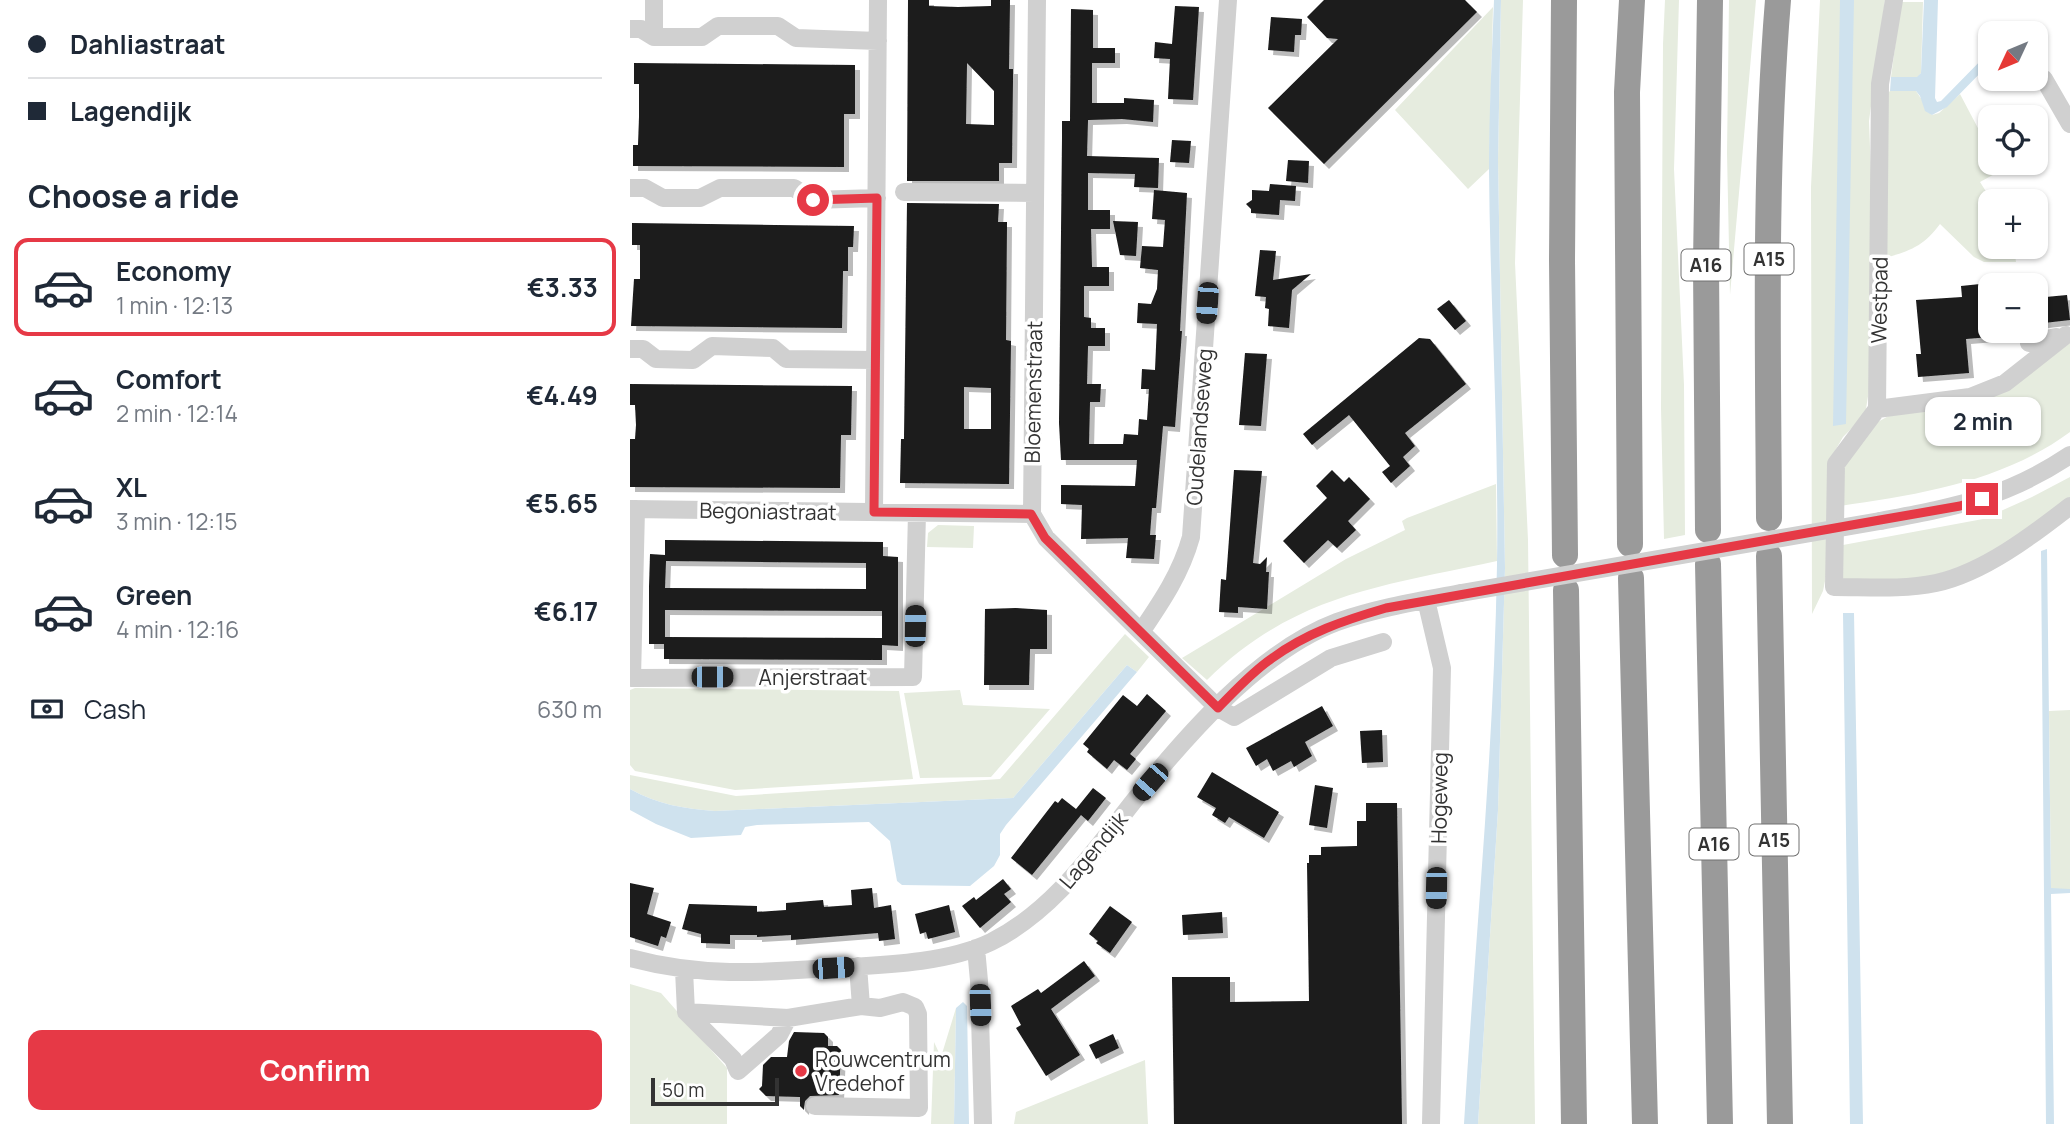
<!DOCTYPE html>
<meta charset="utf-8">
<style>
body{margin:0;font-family:Manrope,sans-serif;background:#f2f2f3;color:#1f2937;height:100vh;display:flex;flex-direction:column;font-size:26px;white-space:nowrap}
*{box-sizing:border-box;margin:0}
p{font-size:23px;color:#747a83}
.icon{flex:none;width:38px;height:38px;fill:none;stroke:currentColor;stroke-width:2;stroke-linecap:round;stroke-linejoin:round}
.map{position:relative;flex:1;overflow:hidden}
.side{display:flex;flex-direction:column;background:#fff;width:630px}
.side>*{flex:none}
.guide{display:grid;align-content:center;height:154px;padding:0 28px;background:#fff}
.needle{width:46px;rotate:226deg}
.buttons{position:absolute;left:1348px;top:21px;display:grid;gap:14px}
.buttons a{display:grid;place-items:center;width:70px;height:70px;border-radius:14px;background:#fff;box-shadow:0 2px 5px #0004;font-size:35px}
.scale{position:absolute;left:21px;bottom:18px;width:128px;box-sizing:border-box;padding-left:7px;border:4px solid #333;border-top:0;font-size:19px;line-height:24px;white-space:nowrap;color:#333;-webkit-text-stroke:5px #fff;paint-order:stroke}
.end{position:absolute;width:32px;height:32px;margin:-16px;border:9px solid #e63946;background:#fff;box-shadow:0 0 0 4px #fff}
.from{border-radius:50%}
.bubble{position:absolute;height:49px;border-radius:14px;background:#fff;box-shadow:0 2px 5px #0004;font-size:23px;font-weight:700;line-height:49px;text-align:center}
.car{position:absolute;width:21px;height:42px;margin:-21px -10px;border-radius:9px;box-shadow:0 0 5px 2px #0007;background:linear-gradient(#222 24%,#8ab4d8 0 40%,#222 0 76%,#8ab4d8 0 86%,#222 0)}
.guide b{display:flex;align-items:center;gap:24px;height:66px;font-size:26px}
.guide b+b{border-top:2px solid #e0e1e3}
.guide i{width:18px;height:18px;background:#1f2937}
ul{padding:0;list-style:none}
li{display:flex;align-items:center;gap:21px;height:98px;margin:0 14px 10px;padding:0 14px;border:4px solid transparent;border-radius:14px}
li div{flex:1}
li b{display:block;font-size:26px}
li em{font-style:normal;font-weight:700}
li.on{border-color:#e63946}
li>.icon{width:63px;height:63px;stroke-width:1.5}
h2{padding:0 28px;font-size:32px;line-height:84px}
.pay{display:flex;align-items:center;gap:18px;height:77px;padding:0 28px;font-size:26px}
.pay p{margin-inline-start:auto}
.cta{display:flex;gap:14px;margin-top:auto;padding:14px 28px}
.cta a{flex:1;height:80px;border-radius:14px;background:#e63946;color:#fff;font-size:28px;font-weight:700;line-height:80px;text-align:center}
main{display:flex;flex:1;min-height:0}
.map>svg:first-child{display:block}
</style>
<main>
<section class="side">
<div class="guide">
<b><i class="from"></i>Dahliastraat</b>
<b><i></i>Lagendijk</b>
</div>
<h2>Choose a ride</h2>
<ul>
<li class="on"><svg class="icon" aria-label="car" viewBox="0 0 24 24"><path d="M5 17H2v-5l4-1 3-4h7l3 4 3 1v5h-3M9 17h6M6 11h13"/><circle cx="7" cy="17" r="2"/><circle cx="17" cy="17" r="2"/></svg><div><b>Economy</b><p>1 min · 12:13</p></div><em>€3.33</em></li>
<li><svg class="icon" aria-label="car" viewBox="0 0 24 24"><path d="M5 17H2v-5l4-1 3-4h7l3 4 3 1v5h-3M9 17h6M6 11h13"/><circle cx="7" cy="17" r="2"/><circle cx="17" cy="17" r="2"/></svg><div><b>Comfort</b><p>2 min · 12:14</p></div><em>€4.49</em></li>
<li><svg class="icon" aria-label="car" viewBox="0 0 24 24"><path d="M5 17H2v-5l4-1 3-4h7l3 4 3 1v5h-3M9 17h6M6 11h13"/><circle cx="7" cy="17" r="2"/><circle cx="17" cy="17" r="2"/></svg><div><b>XL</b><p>3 min · 12:15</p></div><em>€5.65</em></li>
<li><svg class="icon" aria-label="car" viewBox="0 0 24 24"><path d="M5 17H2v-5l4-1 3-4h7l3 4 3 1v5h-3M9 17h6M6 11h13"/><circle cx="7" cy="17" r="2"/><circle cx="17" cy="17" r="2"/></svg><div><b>Green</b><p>4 min · 12:16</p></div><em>€6.17</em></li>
</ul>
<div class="pay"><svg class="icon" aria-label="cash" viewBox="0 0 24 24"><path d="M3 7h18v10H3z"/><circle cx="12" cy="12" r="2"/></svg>Cash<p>630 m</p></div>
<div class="cta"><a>Confirm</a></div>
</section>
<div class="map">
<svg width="1440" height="1124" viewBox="0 0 1440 1124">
<defs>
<filter id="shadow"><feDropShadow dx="5" dy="5" stdDeviation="0" flood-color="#0004"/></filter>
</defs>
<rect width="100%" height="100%" fill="#fff"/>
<path fill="#e6ecdf" d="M871,0H893L885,263L898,540L905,1124H848L868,810L875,568L868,160Z
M1035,0H1049L1044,169L1054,385L1055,535L1034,539L1031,408L1033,44Z
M1099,0H1126L1100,295L1097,153Z
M1190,0H1255L1239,121L1242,200L1239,390L1235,415L1213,437L1202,456L1198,566L1193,591L1182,614L1181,187Z
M1271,2H1293L1291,73L1288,77H1261Z
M863,7L859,169L838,189L765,110Z
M1260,91H1286L1302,115L1309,113L1330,94L1360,151V163H1366L1370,171L1350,182L1362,201H1360V247H1384L1386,262H1354L1344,257L1310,224C1294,246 1280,251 1255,258L1257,94Z
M1440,341V432C1372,482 1291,494 1210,506L1213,463L1244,424L1264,413L1331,402Z
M1440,477V500L1342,565L1305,576L1271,582L1213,581V545L1353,519L1402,497Z
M866,484L867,561C753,586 664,594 577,680L552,658L716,559L775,530L772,521L777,518Z
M308,525L344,526L343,548L297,547L298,533Z
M495,634L519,657L507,672L497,665L383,798L85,811C54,809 27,804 0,789V775L106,796L370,779Z
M5,688L269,691L283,779L105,790L5,771L0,765V690Z
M330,690L333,705L420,709L361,777L290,778L274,693Z
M1440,710V889H1421L1419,711Z
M0,984L31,993L97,1068V1124H0Z
M326,1008L324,1124H301L304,1042L311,1057Z
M515,1060L518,1124H384L386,1112Z"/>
<path fill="#cfe2ee" d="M864,0H871L868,160L875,568L868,810L848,1124H834C845,938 864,752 867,565C869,433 860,301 859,170C859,113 862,56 864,0Z
M1210,0H1224L1216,424L1203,426Z
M1294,0H1308L1305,98L1307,102L1311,101L1360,51V63L1317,107L1302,115L1295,111L1290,96L1286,91H1260L1261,77H1287L1291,73Z
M1417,549L1421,888L1440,889V893L1421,894L1424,1124H1416L1411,551Z
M1213,613H1224L1233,1124H1220Z
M497,665L507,672L376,825L370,834V855L364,866L340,886L272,885L267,881L260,841L239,822L127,825L115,827L111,835L61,838L26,824L0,810V789C27,804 54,809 85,811L383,798Z
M333,1002L337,1006L339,1124H324L326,1008Z"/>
<path fill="#1a1a1a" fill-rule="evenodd" filter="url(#shadow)" d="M278,0H299V6L328,7L361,6V0H380L379,69H383V78L382,163H369V181H277ZM337,63L364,91V125L336,124Z
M694,0H835L847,12L694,164L638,108L708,39L697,38L677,17Z
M545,6L569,7L563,100L538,99L540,59L524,58L525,42L542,44Z
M441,9L463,10V48H485V63H462V103H494V98L524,100L523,122L492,119L458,120L457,156L529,158L528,188L504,187L505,174L458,173V210H480V229H461L462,267H479V286H454V317L461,318V328H475V346H458L457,384H471L470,402H460L459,444H493L494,434L508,435L509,419L517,420L519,389H511L512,369L525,370L527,324L507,323L508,303L521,304L527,289L528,270L510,268L512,246L533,247L535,220L522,219L524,190L557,193L550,331H552L545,427L533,426L526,508H522L520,535H526L524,559L496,558L498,538L451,539L452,505L431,504V485L505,486L507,460H431L429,423L432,138V121H440Z
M641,17L672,19L671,35H665L664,52L638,50Z
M4,63L225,65V114H214V167L3,166V145H8L9,117V84H4Z
M542,140L561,141L559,163L540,162Z
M658,160L679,161L678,183L656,181Z
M640,184L666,186L665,201L650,200L649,215L621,213V209L616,204L622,200V190L639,191Z
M277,203L369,204L368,222H377L376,340L381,341L379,484L270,483L271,439H274ZM334,387L361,388V429H334Z
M483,221L508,222L506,256L490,255Z
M2,223L224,226L223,247H218V271H213L212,328L1,326L4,279H10V245H2Z
M630,250L646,251L643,280L681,274L662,290L659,328L638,326L639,309L635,308L636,297L625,296Z
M1360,283V337L1336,339L1339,373L1288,377L1286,354H1291L1286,300L1332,297L1331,286Z
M1437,295L1440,320L1405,324V298Z
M819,300L836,321L825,330L807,309Z
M789,338L800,339L836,384L775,433L785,446L773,457L780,466L761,483L752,472L760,466L719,415L682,445L673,434Z
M615,353L637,354L631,426L609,425Z
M0,384L222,386L221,435H211L210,488L0,487V439H5L6,425L5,405H0Z
M604,470L632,471L623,563L630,564L637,557L636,572H639L637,609L608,607V613L589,612L591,579L596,580Z
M702,470L714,482L719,477L740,499L718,521L726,530L707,548L698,540L674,563L653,541L697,498L686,486Z
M35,540L253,542V556L268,557V646L252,645V642V660L34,659V644H19V587L20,554L35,555ZM36,561L236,563V589L35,588ZM35,610L252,611V638L35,637Z
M386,608L417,610V649H400L399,685H354L355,609Z
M517,694L536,711L500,754L506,759L497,770L484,760L477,769L457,752L459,749L453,744L493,695L507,706Z
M692,706L703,726L675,742L682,756L664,767L661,761L643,771L637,759L626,766L616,748Z
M752,730L753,762L732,763L730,731Z
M582,772L649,812L634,838L599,817L595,823L582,815L586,808L567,797Z
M685,785L703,788L697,828L679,825Z
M463,788L476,798L458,821L451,815L402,875L381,858L425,801L428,803L432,798L446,809Z
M736,803H767L772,1124H544L542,977H600V1002L679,1001L677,863H679V855H691V847L727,846V821H736Z
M373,879L381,889L374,894L381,902L350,928L332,906L344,897L346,900Z
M0,883L24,888L17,914L41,922L36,938L31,936L28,946L0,937Z
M242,888L244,908L261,905L265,939L249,941L248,933L161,940V935L127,937V935H100V944L71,943V934L52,929L59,904L127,906V912L156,910V903L193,900L194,907L222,905L221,890Z
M319,905L325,932L298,939L296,932L290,934L285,914Z
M480,906L502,922L480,953L466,943L468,941L459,934Z
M592,912L593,933L553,935L552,915Z
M454,961L465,976L421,1009L450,1055L416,1076L386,1028L391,1025L381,1006L408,989L411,993Z
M164,1032L194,1033L198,1037V1046H207L211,1050L209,1095L180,1096L175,1101L174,1110L170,1106V1097L136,1096L129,1089L132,1086L133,1065L141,1057H157L159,1041Z
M483,1034L489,1048L466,1059L459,1045Z"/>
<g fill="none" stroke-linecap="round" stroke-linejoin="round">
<path stroke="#d0d0d0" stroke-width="18" d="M24,0V37
M407,0L402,514L416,538L588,708L604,717L701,658L753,642
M1264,0L1250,84L1247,409L1206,464L1204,587C1238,587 1272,590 1306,583C1353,573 1403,535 1440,506
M0,29H11L24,37H72L88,26H148L166,38L248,41
M1414,79L1440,124
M0,188H15L33,198H70L90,188H164L182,200L247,198
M274,192L405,193
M1399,343L1426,337
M0,349H13L26,359L63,360L82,346L143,348L156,359L245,360
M1247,409L1340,397L1375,383L1436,335
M0,509L402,514
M6,509L2,678L283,677L287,513
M244,512L248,0
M1250,521C1324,507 1376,498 1440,455
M796,600L812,668L801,1124
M511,632C532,601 551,573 561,537L598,0
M346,948L349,981L353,1123
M0,958C70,977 129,973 200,968C250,965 315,964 361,942C422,912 462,854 503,802C554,738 629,651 707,622C747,608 789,601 831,593
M228,966L231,1006
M54,970L56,1012L158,1018L231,1006L250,1008L273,1002L285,1007L288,1014L289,1108L185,1106
M56,1012L103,1059L108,1071L149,1035L158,1018"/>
<path stroke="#9a9a9a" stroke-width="26" d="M934,0L932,260L935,555
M1139,518C1138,345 1134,172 1148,0
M1078,530L1076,264L1080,0
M1000,544L997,92L1002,0
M1139,556L1150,1124
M1078,564L1090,1124
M1001,578L1015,1124
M936,590L944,1124"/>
<path stroke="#d0d0d0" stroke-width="18" d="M831,593L1250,521"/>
</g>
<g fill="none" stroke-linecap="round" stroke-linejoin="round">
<path stroke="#e63946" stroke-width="9" d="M183,200L247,198L244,512L401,514L415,538L588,708C605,691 621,673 641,659C676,633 715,620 756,608L1250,520L1330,506L1352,499"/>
</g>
<circle fill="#e63946" stroke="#fff" stroke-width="2.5" cx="171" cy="1071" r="7"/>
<g text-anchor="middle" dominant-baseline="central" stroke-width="7" stroke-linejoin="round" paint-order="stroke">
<g fill="#fff" stroke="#707070" stroke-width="2">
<rect x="1114.5" y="243.5" width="49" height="31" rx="5"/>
<rect x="1051.5" y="249.5" width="49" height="31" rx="5"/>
<rect x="1119.5" y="824.5" width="49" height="31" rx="5"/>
<rect x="1059.5" y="828.5" width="49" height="31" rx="5"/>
</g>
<g font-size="19" font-weight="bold" fill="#333">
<text x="1139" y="259">A15</text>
<text x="1076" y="265">A16</text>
<text x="1144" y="840">A15</text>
<text x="1084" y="844">A16</text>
</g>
<g font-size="21" fill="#333" stroke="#fff">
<text transform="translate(1249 300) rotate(-89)">Westpad</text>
<text transform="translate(403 392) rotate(-89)">Bloemenstraat</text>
<text transform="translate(569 427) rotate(-86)">Oudelandseweg</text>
<text transform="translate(138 511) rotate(1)">Begoniastraat</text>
<text x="183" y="677">Anjerstraat</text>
<text transform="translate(809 798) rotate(-89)">Hogeweg</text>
<text transform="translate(463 850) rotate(-50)">Lagendijk</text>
</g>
<g font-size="21" fill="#333" stroke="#fff" text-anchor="start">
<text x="185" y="1059">Rouwcentrum<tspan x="185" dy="24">Vredehof</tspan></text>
</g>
</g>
</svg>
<div class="buttons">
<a><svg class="needle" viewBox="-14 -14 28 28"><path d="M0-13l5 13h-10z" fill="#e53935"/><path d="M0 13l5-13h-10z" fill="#747a83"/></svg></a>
<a><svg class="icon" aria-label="locate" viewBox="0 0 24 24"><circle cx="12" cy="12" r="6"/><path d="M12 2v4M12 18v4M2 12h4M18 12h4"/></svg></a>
<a>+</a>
<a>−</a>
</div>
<div class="scale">50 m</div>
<i class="end from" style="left:183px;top:200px"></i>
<i class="end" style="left:1352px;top:499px"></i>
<div class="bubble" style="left:1295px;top:397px;width:116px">2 min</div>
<i class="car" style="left:577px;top:303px;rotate:184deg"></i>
<i class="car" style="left:285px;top:626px;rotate:1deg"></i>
<i class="car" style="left:82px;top:677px;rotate:90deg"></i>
<i class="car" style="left:520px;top:782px;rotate:221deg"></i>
<i class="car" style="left:806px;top:888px;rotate:181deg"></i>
<i class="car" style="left:203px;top:968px;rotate:86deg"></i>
<i class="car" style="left:350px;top:1005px;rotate:178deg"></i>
</div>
</main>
